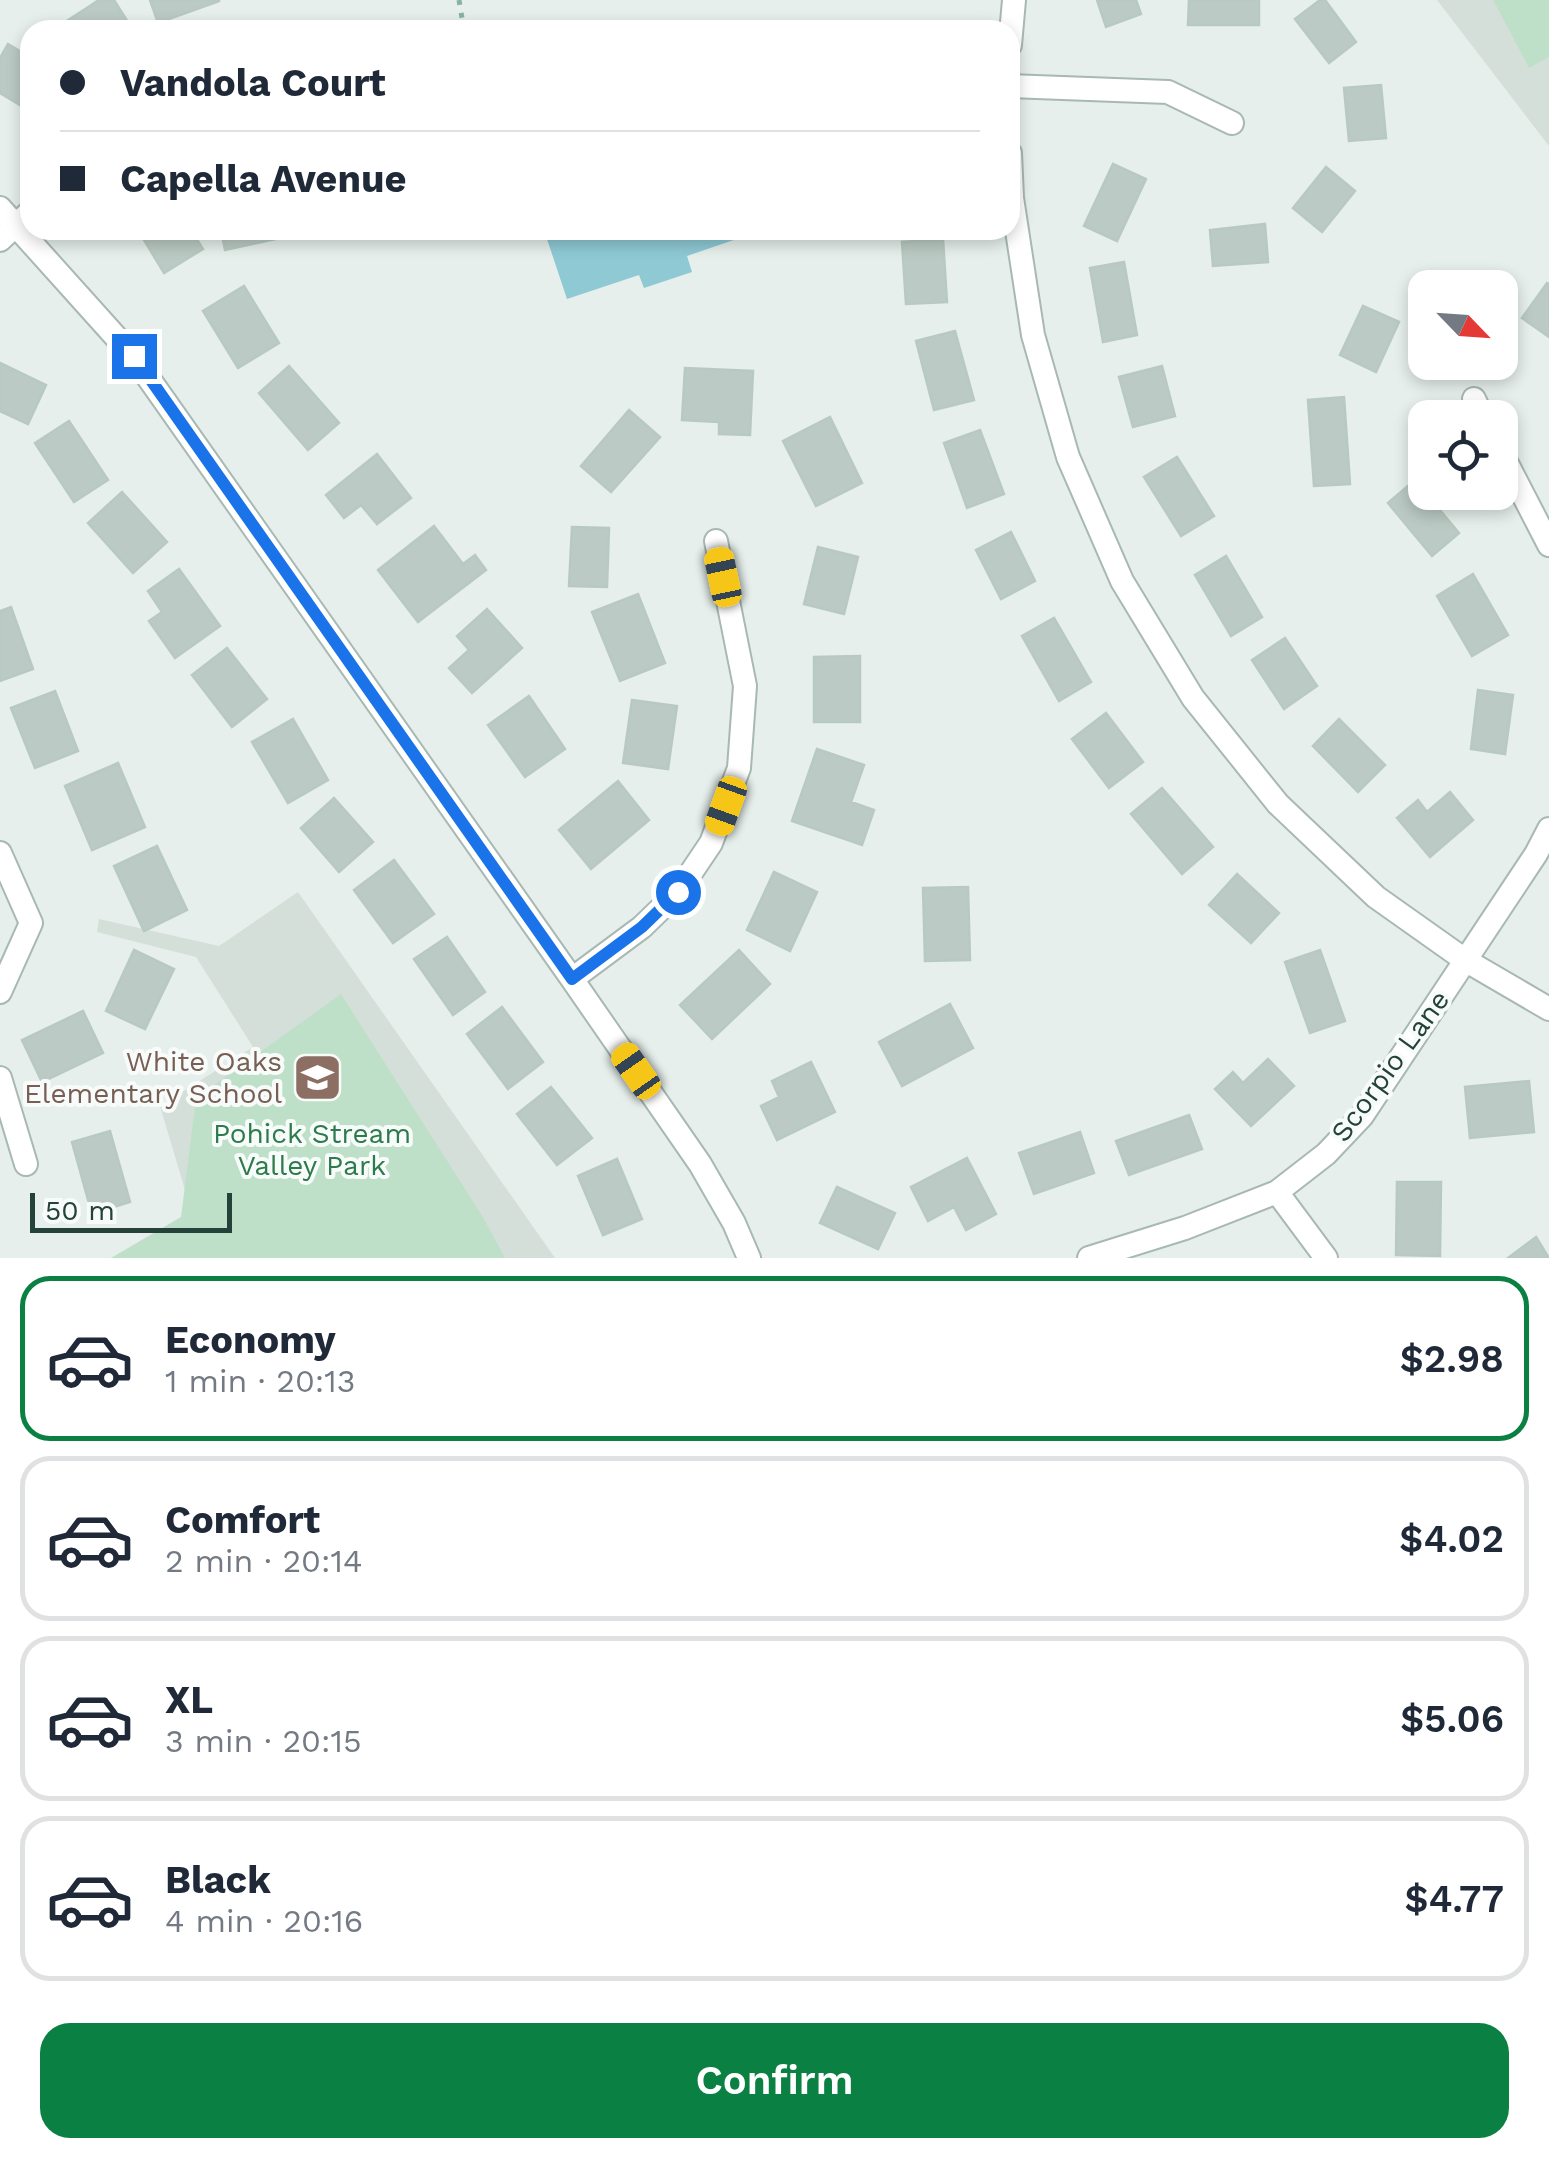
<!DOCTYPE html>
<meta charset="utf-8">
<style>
body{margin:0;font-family:"Work Sans",sans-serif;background:#f6f6f7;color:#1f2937;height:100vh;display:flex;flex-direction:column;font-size:38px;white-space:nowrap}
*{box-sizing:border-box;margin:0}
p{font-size:32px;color:#747a83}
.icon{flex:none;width:55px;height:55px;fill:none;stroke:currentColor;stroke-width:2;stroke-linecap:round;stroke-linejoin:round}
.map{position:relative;height:1258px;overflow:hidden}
.drawer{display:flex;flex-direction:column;background:#fff;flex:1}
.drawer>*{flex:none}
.hud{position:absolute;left:20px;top:20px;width:1000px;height:220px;border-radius:30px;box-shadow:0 5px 15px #0003;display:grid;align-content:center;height:220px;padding:0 40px;background:#fff}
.needle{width:65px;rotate:115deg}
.buttons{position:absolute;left:1408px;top:270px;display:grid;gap:20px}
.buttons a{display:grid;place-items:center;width:110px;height:110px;border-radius:20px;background:#fff;box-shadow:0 5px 15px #0003;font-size:50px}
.scale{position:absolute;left:30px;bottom:25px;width:202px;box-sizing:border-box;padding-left:10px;border:5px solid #24423a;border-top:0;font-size:28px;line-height:35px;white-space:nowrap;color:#24423a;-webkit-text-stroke:8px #f7fbf9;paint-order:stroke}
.end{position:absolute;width:45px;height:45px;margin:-22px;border:12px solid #1a73e8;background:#fff;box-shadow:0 0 0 5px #fff}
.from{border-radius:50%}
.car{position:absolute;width:30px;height:60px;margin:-30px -15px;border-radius:12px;box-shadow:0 0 8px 2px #0007;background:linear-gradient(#f5c518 24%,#345 0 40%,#f5c518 0 76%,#345 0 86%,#f5c518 0)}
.hud b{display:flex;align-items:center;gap:35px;height:95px;font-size:38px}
.hud b+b{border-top:2px solid #e0e1e3}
.hud i{width:25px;height:25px;background:#1f2937}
ul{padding:18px 0 0;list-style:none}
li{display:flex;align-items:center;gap:30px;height:165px;margin:0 20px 15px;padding:0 20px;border:5px solid #e0e1e3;border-radius:30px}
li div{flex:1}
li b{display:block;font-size:38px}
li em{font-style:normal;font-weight:600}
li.active{border-color:#0b8043}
li>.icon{width:90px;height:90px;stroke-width:1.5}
.button{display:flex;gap:20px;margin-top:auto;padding:20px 40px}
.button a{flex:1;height:115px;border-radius:30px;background:#0b8043;color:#fff;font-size:40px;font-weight:600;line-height:115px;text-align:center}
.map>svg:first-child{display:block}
</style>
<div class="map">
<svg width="1549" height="1258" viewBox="0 0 1549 1258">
<rect width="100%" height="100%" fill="#e6efeb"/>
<path fill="#d4dfda" d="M1437,0H1549V146Z
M298,892L555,1258H135L199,1237L160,1106L253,1047L196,957L97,932L99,919L219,946Z"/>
<path fill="#bfe0c8" d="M1493,0H1549V57L1529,68Z
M341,994L483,1217L505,1258H111L181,1217L196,1098Z"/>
<path fill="#8ec9d4" d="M544,230H756L757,232L687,256L692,272L644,288L639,275L567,299Z"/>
<path fill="#bbcac4" stroke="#b8c9c2" stroke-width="2.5" d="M99,0H114L133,30H66L62,24Z
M150,0H219V1L158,23Z
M1097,0H1136L1141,14L1106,27Z
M1189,0H1259V25H1188Z
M1320,0H1325L1356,42L1329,63L1295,19Z
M8,44L30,57V111L0,93V58Z
M1381,85L1386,138L1349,141L1344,88Z
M1113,164L1146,179L1117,241L1084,226Z
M1326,167L1355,191L1322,232L1293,208Z
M1265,224L1268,262L1213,266L1210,230Z
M138,230H191L203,249L164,273Z
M221,230H297L298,234L225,250Z
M943,239L947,302L906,304L902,242Z
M1124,262L1137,335L1103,342L1090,268Z
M1442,272L1498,276L1497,288H1441Z
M1547,283L1549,284V337L1522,318Z
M244,286L279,343L238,368L203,311Z
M1363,306L1399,322L1376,372L1340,355Z
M955,331L974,400L934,410L916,341Z
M0,363L46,385L28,424L0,411Z
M289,366L339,423L308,450L259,393Z
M1162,366L1175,416L1133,427L1119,377Z
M685,368L753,371L750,435L719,434V422L682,420Z
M1344,397L1350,484L1314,486L1308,400Z
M629,410L660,437L611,492L581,466Z
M830,417L862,483L816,506L783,441Z
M69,421L108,480L74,502L35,443Z
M980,430L1004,494L967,508L944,443Z
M377,454L411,498L377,524L361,505L344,518L326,495Z
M1177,457L1214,516L1181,536L1144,477Z
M1415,480L1459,533L1432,556L1388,503Z
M122,492L167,542L133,573L88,523Z
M434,526L463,564L475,555L486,570L418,622L378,570Z
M572,527L609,528L607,587L569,586Z
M1011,532L1035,581L1001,599L976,550Z
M818,547L858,557L844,614L804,604Z
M1226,556L1262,617L1231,636L1195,575Z
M179,569L220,626L175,658L149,621L162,612L148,591Z
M1473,574L1508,635L1472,656L1437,596Z
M638,594L665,663L620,681L592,612Z
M11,607L33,669L0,681V611Z
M487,609L522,648L472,693L449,668L469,650L457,636Z
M1054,618L1091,682L1059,701L1022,636Z
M1285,638L1317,686L1284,709L1252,660Z
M227,648L267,699L232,727L192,675Z
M860,656V722H814V657Z
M1478,690L1513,695L1505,754L1471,749Z
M55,691L78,751L35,768L11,708Z
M529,696L565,749L525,777L488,725Z
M632,700L677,706L668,769L623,763Z
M1106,713L1143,762L1109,788L1072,739Z
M293,719L328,780L288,803L252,742Z
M1339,719L1385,765L1358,792L1313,746Z
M817,749L864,765L851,802L874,810L862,845L792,821Z
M118,763L145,827L92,850L65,786Z
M618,781L649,820L591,869L559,830Z
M1162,788L1213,847L1182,874L1131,814Z
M1450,792L1473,820L1430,857L1397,818L1418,800L1427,812Z
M334,798L373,842L339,872L301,828Z
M157,846L187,910L144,931L114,866Z
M394,860L434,914L393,943L354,890Z
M774,872L817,892L790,951L747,930Z
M1237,874L1279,913L1251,943L1209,905Z
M968,887L970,960L925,961L923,888Z
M447,937L485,992L453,1015L414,959Z
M134,950L174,969L145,1029L106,1011Z
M739,950L770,984L712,1039L680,1005Z
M1320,950L1345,1021L1310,1033L1285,962Z
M950,1004L973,1048L902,1086L879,1042Z
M502,1007L543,1062L508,1089L467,1034Z
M83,1011L103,1053L42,1082L22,1040Z
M1268,1059L1294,1086L1251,1126L1215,1089L1233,1072L1243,1083Z
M811,1062L835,1112L777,1140L761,1106L779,1097L772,1081Z
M1529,1081L1534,1132L1470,1138L1465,1087Z
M551,1087L592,1138L557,1165L517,1114Z
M1189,1115L1202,1149L1129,1175L1116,1141Z
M110,1131L130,1202L92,1214L72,1142Z
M1080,1132L1094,1173L1034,1194L1019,1153Z
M967,1158L996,1214L966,1230L954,1207L928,1221L911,1187Z
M617,1159L642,1219L603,1235L578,1176Z
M1397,1182H1441L1440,1256L1396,1255Z
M837,1187L895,1213L878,1249L820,1223Z
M1536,1237L1549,1258H1508Z"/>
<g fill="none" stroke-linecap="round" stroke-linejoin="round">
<defs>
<path id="minor" d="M1010,45L1014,0
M1010,86L1168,92L1232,123
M1010,153L1012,198L1033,335L1068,457L1122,581L1193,698L1278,804L1376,897L1465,960L1549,1009
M0,208L133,356L572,979L700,1164L734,1223L749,1258
M0,240L30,212
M1474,399L1483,418
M1500,450L1549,545
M0,853L31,923L0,992
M572,979L642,927L678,892L711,843L739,768L745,686L716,541
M0,1078L26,1164
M1277,1192L1326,1258
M1089,1258L1185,1228L1277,1192L1326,1154L1362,1116L1536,854L1549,829"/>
</defs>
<use href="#minor" stroke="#a8b8b2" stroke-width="26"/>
<path stroke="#86b3a5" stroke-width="5" stroke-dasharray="5 8" stroke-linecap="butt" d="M459,0L464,30"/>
<use href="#minor" stroke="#fff" stroke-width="22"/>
</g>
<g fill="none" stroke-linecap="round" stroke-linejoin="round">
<path stroke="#1a73e8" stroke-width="12" d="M134,356L572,979L642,927L678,892"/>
</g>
<defs>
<symbol id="school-square" viewBox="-11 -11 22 22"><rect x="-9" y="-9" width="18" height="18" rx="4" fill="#8d6e63" stroke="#f7fbf9"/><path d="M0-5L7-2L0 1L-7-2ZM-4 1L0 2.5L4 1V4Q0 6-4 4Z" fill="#fff"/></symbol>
</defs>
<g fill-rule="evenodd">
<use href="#school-square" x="290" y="1050" width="55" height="55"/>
</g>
<g text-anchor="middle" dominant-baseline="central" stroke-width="8" stroke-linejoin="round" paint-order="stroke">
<g font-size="28" fill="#785e54" stroke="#f7fbf9" text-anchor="end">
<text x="282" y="1061">White Oaks<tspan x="282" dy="32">Elementary School</tspan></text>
</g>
<g font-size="28" fill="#24423a" stroke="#f7fbf9">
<text transform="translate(1390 1066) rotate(-54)">Scorpio Lane</text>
</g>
<g font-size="28" fill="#2d7a4b" stroke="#f7fbf9">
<text x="312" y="1133">Pohick Stream<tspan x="312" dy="32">Valley Park</tspan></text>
</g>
</g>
</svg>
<div class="buttons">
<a><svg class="needle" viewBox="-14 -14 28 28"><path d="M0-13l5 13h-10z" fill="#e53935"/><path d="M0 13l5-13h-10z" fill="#747a83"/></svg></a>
<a><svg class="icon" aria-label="locate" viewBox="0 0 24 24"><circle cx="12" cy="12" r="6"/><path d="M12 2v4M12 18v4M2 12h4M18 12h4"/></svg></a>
</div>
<div class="scale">50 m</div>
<i class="end from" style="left:678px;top:892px"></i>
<i class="end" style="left:134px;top:356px"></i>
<i class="car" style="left:723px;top:577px;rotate:348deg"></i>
<i class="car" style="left:726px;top:806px;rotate:200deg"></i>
<i class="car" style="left:636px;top:1071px;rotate:325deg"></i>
<div class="hud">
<b><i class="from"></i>Vandola Court</b>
<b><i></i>Capella Avenue</b>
</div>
</div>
<section class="drawer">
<ul>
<li class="active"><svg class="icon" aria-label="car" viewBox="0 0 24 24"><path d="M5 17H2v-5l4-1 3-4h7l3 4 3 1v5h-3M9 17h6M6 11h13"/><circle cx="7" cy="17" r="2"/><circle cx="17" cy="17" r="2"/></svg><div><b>Economy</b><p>1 min · 20:13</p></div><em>$2.98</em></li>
<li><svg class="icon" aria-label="car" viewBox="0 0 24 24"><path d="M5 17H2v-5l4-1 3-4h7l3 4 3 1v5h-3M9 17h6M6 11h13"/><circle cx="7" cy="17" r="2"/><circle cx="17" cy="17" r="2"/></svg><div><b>Comfort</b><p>2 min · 20:14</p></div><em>$4.02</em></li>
<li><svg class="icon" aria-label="car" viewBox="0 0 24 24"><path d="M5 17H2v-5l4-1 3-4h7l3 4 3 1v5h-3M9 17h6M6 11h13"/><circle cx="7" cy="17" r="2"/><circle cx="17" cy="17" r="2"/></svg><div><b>XL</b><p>3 min · 20:15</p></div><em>$5.06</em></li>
<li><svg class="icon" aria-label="car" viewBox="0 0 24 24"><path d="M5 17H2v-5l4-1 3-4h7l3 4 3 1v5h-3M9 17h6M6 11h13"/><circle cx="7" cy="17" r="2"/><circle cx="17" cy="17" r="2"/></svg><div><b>Black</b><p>4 min · 20:16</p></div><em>$4.77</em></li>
</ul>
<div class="button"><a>Confirm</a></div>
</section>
